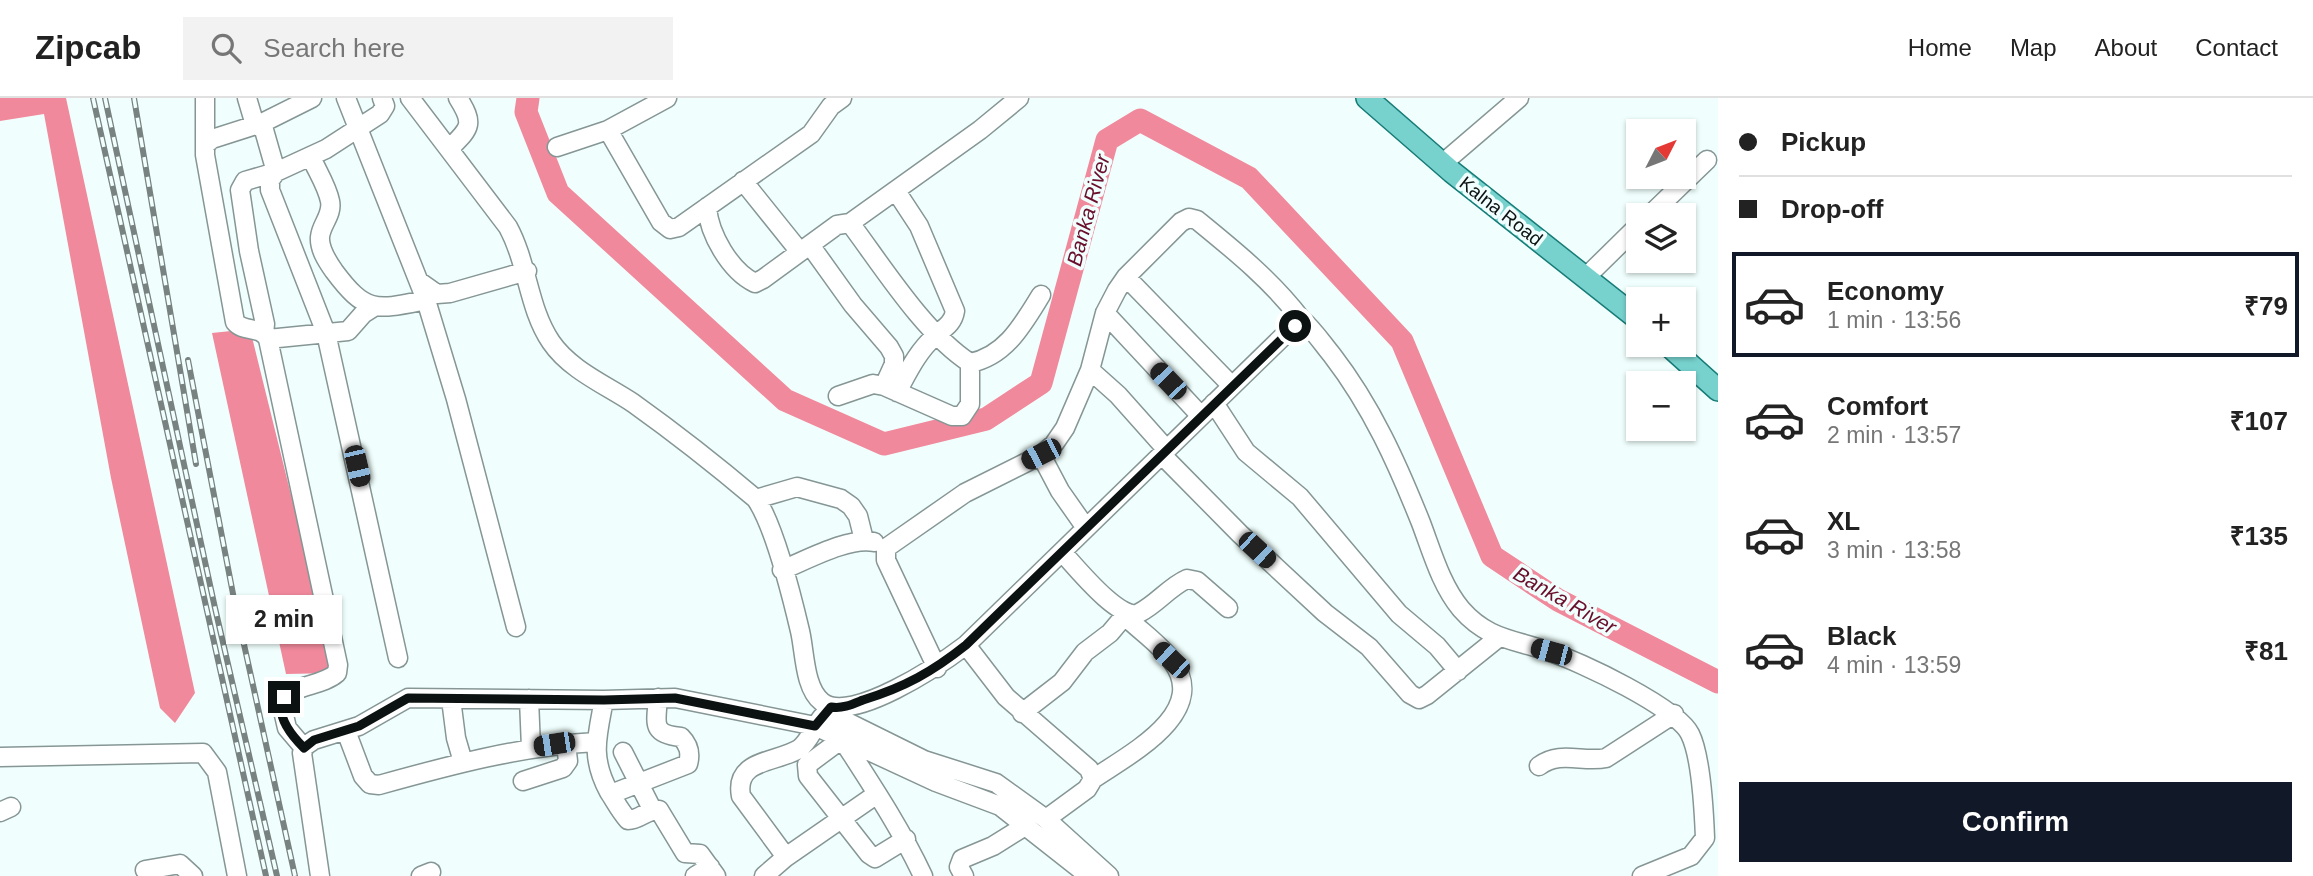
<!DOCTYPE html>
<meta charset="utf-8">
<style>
body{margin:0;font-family:Helvetica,sans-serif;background:#f2f2f2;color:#222;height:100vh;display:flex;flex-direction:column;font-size:26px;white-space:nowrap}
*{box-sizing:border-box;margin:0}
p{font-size:23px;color:#767676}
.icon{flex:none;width:38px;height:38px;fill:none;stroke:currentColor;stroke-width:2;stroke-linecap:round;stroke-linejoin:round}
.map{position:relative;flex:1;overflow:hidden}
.side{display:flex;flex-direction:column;background:#fff;width:595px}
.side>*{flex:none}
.top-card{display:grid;align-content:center;height:154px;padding:0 21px;background:#fff}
.needle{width:46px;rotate:48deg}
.buttons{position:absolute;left:1626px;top:21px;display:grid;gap:14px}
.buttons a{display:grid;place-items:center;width:70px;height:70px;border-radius:0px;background:#fff;box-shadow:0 2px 5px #0004;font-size:35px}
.end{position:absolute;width:32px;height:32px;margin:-16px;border:9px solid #0c1211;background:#fff;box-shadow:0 0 0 4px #fff}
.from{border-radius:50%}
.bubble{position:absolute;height:49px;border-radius:0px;background:#fff;box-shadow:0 2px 5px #0004;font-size:23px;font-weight:700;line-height:49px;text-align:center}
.car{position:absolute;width:21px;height:42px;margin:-21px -10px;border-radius:9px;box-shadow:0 0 5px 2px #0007;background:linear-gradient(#222 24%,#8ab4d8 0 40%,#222 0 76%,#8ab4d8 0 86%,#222 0)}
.top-card b{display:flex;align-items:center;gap:24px;height:66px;font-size:26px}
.top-card b+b{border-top:2px solid #e0e0e0}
.top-card i{width:18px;height:18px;background:#222}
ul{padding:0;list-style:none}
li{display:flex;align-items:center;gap:21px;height:105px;margin:0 14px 10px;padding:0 7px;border:4px solid transparent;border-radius:0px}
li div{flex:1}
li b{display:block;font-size:26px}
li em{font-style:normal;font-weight:700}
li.selected{border-color:#111827}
li>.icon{width:63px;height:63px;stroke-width:1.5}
.action{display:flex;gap:14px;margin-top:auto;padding:14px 21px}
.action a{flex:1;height:80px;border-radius:0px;background:#111827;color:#fff;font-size:28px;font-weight:700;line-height:80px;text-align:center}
header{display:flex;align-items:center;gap:42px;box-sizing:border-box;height:98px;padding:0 35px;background:#fff;border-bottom:2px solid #e0e0e0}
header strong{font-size:33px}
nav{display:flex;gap:38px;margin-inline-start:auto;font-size:24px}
.search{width:490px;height:63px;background:#f2f2f2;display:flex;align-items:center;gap:18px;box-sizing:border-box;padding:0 24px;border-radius:0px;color:#767676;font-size:26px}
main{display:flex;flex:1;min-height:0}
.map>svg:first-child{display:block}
</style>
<header>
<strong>Zipcab</strong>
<div class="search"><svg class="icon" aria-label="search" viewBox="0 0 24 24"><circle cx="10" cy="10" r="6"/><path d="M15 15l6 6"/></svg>Search here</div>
<nav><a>Home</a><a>Map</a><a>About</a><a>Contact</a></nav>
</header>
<main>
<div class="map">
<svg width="1718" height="778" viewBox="0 0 1718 778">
<rect width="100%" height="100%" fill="#f0fffd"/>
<path fill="#f0899c" d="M0,0H66L195,595L175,625L160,610L111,380L44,16L0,23Z
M250,231L335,575L286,576L212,235Z"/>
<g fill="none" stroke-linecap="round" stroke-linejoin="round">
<path stroke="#f0899c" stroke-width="23" d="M528,0L526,14L558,95L785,302L884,346L986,321L1041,285L1107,42L1140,22L1249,80L1402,243L1492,458L1558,502L1718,584"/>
<defs>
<path id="minor" d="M205,0V47
M247,0L255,27
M346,0L426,202L456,301L516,529
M382,0L385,8L380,16L326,51L276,74L270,82V92L326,235L398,560
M410,0L508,129C528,166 528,210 551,244C570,272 606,287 633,305C675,335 717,368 756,401C775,429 792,499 800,533C805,554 804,590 822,604C851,627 941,566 966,547L1301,221C1313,231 1322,245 1332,257C1372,309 1397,365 1421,425C1432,454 1441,487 1461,511C1488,542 1514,541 1550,554C1579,563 1678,610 1690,636C1701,658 1704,714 1705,740L1691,758L1642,778
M262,25L276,74L245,83L240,92L249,153L265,226L264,235
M608,32L661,124L670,131L679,129L811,36L831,8L842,0
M557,49L608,32L667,0
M449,51C470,30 475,27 458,0
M311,59C317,73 327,88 330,103C333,117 321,126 320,139C319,151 327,163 334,173C366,216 376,212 426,202
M1442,66L1519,0
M743,83L800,154
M896,93L919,128L955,213C953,226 944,230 935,238C917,254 908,274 897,294
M707,109C709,136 730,173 755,185L763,181L837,127L850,125C883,169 924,235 970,265C1006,258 1023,226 1041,197
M1650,117L1707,62
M850,125L980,32L1019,0
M810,147L853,207L889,249L894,258V266L884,288
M1126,179L1232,288
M1585,180L1638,128
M420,184L437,196L450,195L527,173
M1105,215L1201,318
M268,241L348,233L363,216L374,209
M1090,272L1118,297L1167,352
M838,298L873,286L884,288L952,318H962L970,306V265
M1214,305L1246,354L1300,399L1399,516L1437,548L1458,573
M1041,357L1060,393L1086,430
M1162,357L1240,436L1325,515L1369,549L1410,596L1419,601L1427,597L1498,540
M756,401L797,389L841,401L851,408L858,418L864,442
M1062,454C1075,468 1121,525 1139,515C1157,506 1169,489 1187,481L1197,483L1228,510
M782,472C807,462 848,439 874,444
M966,547L1006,599L1089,671L1093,681L1087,691L1046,721
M937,570L886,462V450L965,395L1041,357L1054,346L1065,330L1090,272L1105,215L1117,192L1126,179L1181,124L1189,120L1197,122C1235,153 1271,182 1301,221
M451,601L456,640L463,664
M529,601L531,650
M604,602C597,639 590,659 609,694C615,703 620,713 628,722C640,722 647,711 659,712L685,755L700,756L716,778
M827,614L924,662L996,685L1046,721L1109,778
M1022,615L1062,584L1085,554L1110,535L1126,516
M346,633L363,678L370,686L379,687C451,667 521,648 596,644
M304,650L287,630L281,604C292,586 321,589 337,575L338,567L268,241C260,227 244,235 235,224L205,57V47L212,41L262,25L312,0
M623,654L652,711
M0,659L203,655L217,674L237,778
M1539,668C1560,652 1583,665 1606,660L1674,616
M1093,681C1128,657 1211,615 1172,563C1160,546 1140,533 1125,518
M523,683L563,670L568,663L566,646
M611,696L688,666C691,655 689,647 681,639C651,636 656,626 658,600
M0,714L11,709
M906,741L875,760L869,756L808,678L807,667L842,641C871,686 900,729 923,778
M786,759L741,698C734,661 776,665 799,651C809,644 814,629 822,619
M145,772L180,766L193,778
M320,778L302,655L305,648L314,642L359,628L408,600L604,602L675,600L815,628L936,684L1000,708L1089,778
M421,778L431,774
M695,778L710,769
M764,778L786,759L877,696
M964,778L959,769L962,761L993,748L1025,728"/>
<path id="major" d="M1367,0L1452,74L1638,221
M1668,247L1718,292"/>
</defs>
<use href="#minor" stroke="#859695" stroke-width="21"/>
<use href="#major" stroke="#177b77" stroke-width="24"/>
<use href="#minor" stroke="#fff" stroke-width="18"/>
<use href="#major" stroke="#77d2ce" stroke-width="21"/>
<defs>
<path id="rail" d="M93,0L266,778
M105,0L215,510L277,778
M134,0L196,366
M188,262L234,501L295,778"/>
</defs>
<use href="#rail" stroke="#788281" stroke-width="6"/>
<use href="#rail" stroke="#f0fffd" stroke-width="3.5" stroke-dasharray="10" stroke-linecap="butt"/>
</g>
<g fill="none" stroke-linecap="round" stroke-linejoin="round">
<path stroke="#0c1211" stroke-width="9" d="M284,599C274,617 292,638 304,650L314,642L359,628L408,600L604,602L675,600L815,628L831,609C843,611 853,606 863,602C905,589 932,574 966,547L1295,228"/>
</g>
<g text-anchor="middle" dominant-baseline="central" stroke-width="7" stroke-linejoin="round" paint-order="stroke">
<g font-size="19" fill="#0c1211" stroke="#f0fffd">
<text transform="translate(1501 113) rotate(38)">Kalna Road</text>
</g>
<g font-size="21" font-style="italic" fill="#6a0e2b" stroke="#f0fffd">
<text transform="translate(1088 112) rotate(-75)">Banka River</text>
<text transform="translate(1565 502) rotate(30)">Banka River</text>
</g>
</g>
</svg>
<div class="buttons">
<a><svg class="needle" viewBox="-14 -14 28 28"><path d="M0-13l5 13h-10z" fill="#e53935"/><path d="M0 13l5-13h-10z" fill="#767676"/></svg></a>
<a><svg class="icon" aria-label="layers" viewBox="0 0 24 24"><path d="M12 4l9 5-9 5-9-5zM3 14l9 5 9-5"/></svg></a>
<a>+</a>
<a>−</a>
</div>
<i class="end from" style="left:1295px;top:228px"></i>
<i class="end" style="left:284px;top:599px"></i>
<div class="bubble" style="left:226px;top:497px;width:116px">2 min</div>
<i class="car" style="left:1168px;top:283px;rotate:316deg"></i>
<i class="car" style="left:1041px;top:356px;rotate:243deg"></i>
<i class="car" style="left:357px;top:368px;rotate:167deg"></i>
<i class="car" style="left:1257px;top:452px;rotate:133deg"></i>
<i class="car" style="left:1551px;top:554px;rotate:285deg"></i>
<i class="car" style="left:1171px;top:562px;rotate:313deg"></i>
<i class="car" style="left:554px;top:646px;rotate:261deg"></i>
</div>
<section class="side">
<div class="top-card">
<b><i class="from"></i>Pickup</b>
<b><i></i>Drop-off</b>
</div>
<ul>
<li class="selected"><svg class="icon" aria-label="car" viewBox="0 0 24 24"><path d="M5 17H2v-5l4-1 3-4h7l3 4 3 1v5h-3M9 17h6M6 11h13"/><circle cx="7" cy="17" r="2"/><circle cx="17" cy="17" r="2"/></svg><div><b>Economy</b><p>1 min · 13:56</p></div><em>₹79</em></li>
<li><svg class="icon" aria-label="car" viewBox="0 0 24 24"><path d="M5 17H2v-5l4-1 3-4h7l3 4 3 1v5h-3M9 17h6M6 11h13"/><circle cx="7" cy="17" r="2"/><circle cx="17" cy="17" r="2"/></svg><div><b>Comfort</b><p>2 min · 13:57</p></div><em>₹107</em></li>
<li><svg class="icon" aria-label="car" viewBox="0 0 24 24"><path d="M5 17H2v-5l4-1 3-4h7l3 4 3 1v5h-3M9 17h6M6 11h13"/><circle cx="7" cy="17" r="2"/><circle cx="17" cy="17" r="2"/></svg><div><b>XL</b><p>3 min · 13:58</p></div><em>₹135</em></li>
<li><svg class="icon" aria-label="car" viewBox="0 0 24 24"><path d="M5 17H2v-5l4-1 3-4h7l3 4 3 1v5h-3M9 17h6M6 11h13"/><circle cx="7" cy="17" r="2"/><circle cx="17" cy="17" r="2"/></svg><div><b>Black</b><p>4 min · 13:59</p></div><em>₹81</em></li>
</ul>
<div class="action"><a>Confirm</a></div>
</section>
</main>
